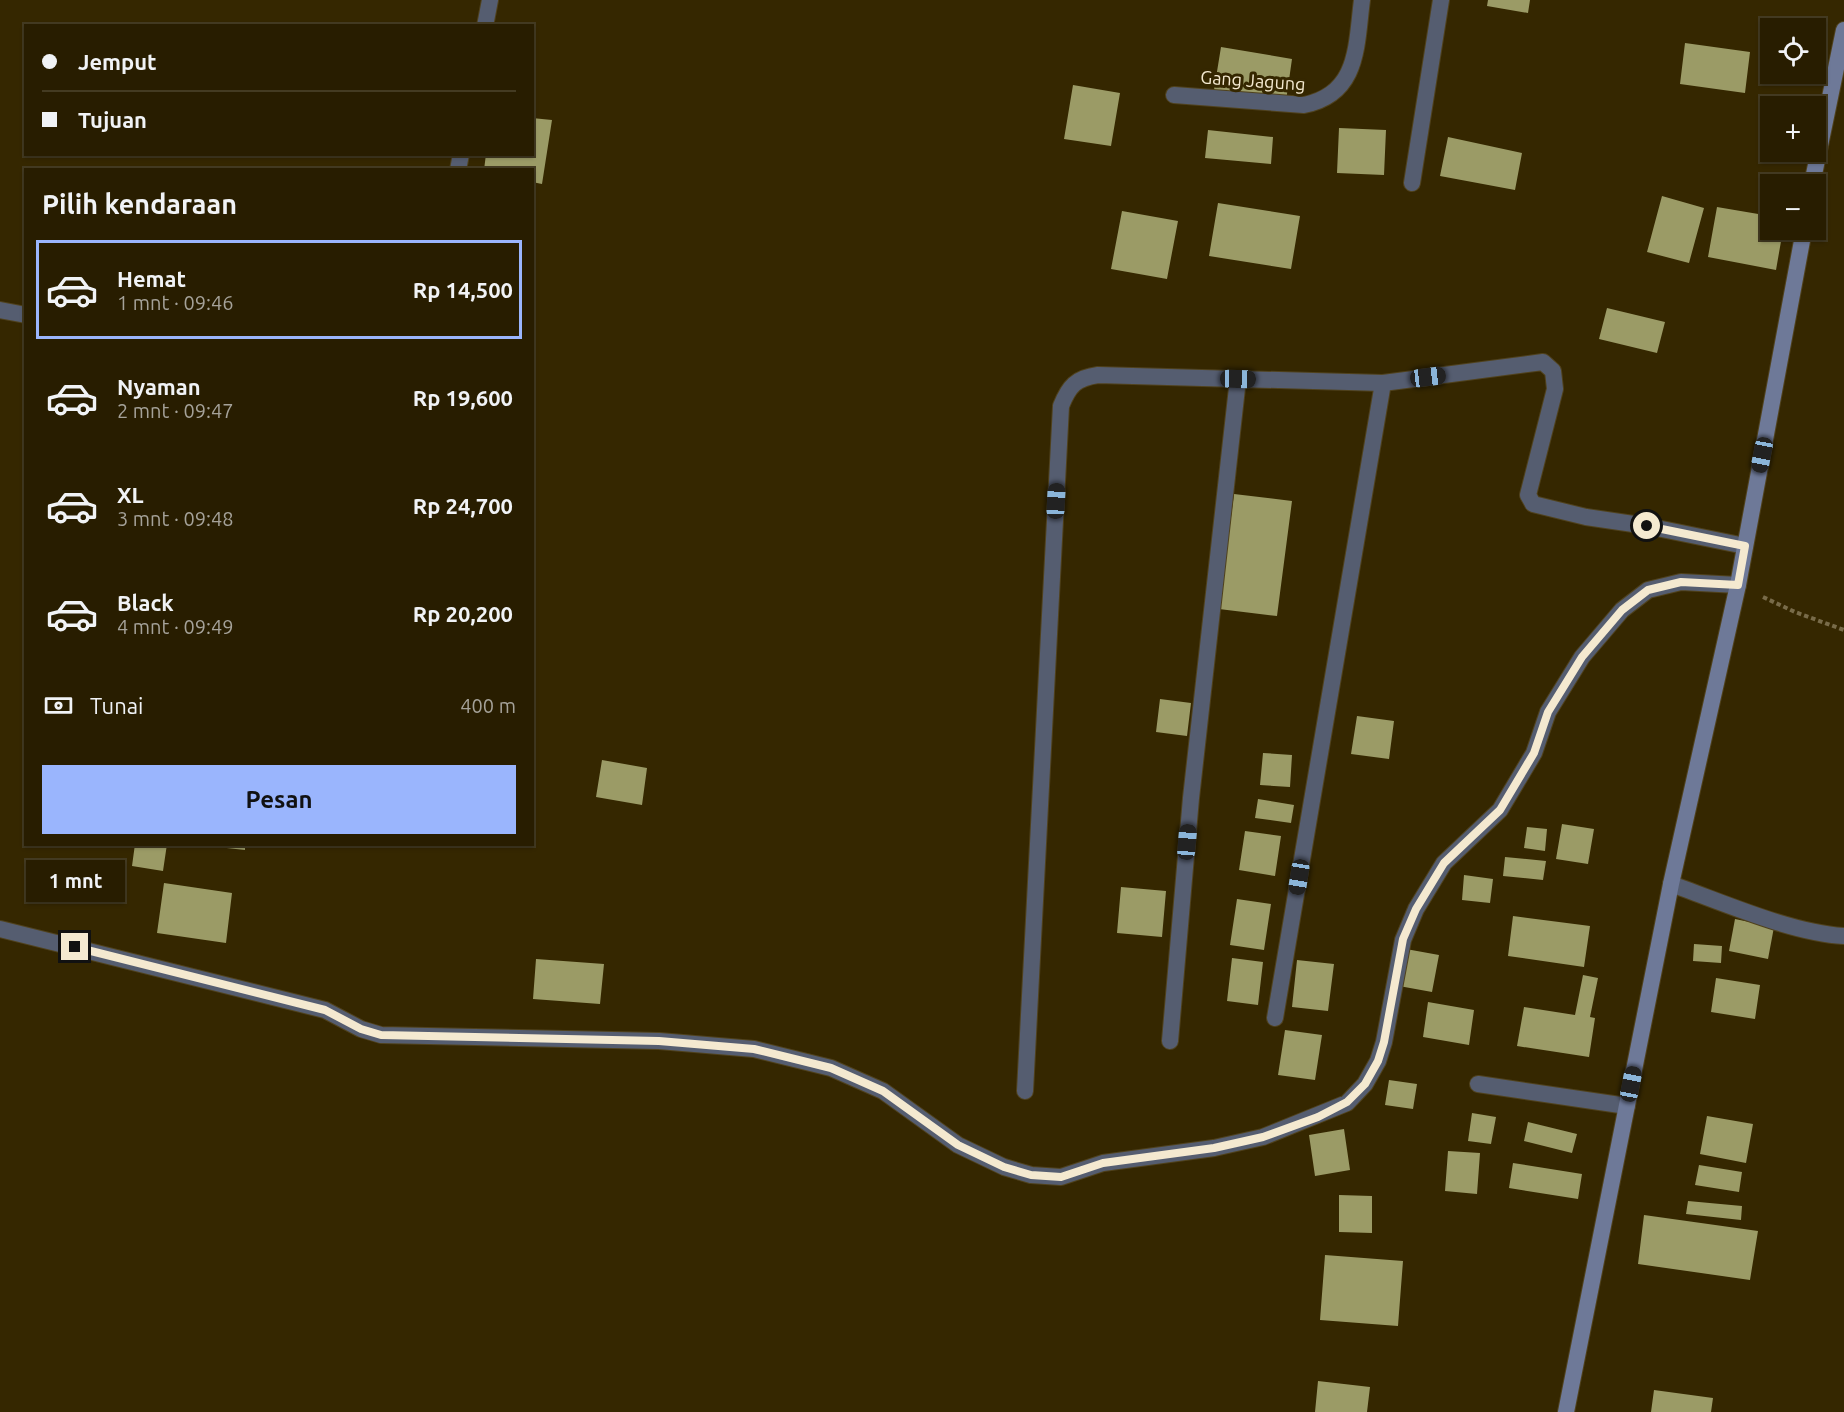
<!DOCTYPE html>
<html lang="id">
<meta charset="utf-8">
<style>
body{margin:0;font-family:Ubuntu,sans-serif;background:#30260a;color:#f1f3f6;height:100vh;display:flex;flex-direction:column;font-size:22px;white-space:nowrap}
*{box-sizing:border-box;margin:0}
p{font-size:20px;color:#a5a299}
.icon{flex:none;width:33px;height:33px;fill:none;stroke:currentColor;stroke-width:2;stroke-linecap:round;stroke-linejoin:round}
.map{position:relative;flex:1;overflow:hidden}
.drawer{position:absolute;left:24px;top:168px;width:510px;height:678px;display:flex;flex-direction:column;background:#281d00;border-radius:0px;box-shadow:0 2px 4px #0004,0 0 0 2px #443b22}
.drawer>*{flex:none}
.hud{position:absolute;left:24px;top:24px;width:510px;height:132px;border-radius:0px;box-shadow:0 2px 4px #0004,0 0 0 2px #443b22;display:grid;align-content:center;height:132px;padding:0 18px;background:#281d00}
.fabs{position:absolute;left:1760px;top:18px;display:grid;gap:12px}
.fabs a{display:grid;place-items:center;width:66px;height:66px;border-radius:0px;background:#281d00;box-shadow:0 2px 4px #0004,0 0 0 2px #443b22;font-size:30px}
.end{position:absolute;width:27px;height:27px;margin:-14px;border:8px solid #f4e9d0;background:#111;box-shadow:0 0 0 3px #111}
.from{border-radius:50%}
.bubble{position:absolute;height:42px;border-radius:0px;background:#281d00;box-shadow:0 2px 4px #0004,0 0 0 2px #443b22;font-size:20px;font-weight:700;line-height:42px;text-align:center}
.car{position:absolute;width:18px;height:36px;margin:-18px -9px;border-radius:8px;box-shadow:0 0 4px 2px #0007;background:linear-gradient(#222 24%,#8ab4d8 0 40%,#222 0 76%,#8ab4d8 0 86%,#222 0)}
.hud b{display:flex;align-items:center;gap:21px;height:57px;font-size:22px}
.hud b+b{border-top:2px solid #443b22}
.hud i{width:15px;height:15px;background:#f1f3f6}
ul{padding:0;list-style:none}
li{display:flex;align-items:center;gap:18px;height:99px;margin:0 12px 9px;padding:0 6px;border:3px solid transparent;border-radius:0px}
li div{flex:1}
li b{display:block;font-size:22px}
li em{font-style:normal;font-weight:700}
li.on{border-color:#9ab5fd}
li>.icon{width:54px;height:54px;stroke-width:1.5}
h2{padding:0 18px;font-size:27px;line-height:72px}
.pay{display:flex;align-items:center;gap:15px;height:66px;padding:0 18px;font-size:22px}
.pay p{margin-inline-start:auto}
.primary-button{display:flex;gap:12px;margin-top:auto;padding:12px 18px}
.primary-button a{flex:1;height:69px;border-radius:0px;background:#9ab5fd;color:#111;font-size:24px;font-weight:700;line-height:69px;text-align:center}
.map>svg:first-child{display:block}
</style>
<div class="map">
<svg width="1844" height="1412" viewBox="0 0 1844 1412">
<rect width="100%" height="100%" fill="#352700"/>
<path fill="#9b9b66" d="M1488,0H1530L1528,13L1487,6Z
M1685,43L1750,52L1745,93L1680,84Z
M1221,47L1292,59L1286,101L1214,90Z
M1073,85L1120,93L1111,146L1064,139Z
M532,118L552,120L542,184L532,182V170H484L486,154H532Z
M1339,128L1386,130L1384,175L1337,173Z
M1208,130L1273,137L1271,164L1205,158Z
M1448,137L1522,153L1515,190L1440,176Z
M1662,196L1704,208L1689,263L1647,252Z
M1218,203L1300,216L1291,269L1209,256Z
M1717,207L1770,216V230H1783L1776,270L1708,257Z
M1122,211L1178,221L1167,279L1111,269Z
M1607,308L1665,322L1657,353L1599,339Z
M1234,494L1292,501L1277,616L1219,609Z
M1160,699L1191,703L1187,736L1156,732Z
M1357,716L1394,721L1389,759L1351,754Z
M1263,753L1292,755L1290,787L1260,785Z
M602,760L647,768L642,805L596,797Z
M1258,799L1294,805L1291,823L1255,818Z
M1562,824L1594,829L1588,864L1556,859Z
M1527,827L1547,829L1545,851L1524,848Z
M1245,831L1281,836L1275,876L1239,870Z
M135,844H167L163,871L132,866Z
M190,844H245V850Z
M1505,857L1546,861L1543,880L1503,876Z
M1464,875L1493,879L1490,903L1462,900Z
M164,883L232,893L226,943L157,933Z
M1121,887L1166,891L1162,937L1117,933Z
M1237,899L1271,904L1264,950L1230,945Z
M1513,916L1590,926L1584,967L1508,956Z
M1735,919L1774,927L1768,959L1729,951Z
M1694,944L1722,946L1721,963L1693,961Z
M1406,949L1439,955L1432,992L1399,986Z
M1232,958L1263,962L1258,1005L1227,1001Z
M536,959L604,964L600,1004L533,999Z
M1297,960L1334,964L1328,1011L1292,1007Z
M1583,975L1598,978L1590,1017L1595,1018L1589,1057L1517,1046L1524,1007L1575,1015Z
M1716,978L1760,985L1755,1019L1711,1012Z
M1428,1002L1474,1010L1469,1045L1423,1037Z
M1285,1030L1322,1035L1315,1080L1278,1075Z
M1389,1080L1417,1084L1413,1109L1385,1105Z
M1472,1113L1496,1117L1491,1144L1468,1141Z
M1707,1116L1753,1124L1746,1163L1700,1154Z
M1528,1122L1577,1134L1572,1153L1524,1141Z
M1344,1129L1350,1170L1315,1176L1309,1135Z
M1448,1151L1480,1153L1477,1194L1445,1191Z
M1513,1163L1582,1174L1578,1199L1509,1188Z
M1699,1165L1742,1172L1739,1192L1695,1185Z
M1339,1195L1372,1196V1233L1339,1232Z
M1688,1201L1742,1206L1741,1220L1686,1214Z
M1644,1215L1758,1231L1750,1280L1638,1264Z
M1325,1255L1403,1261L1398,1326L1320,1320Z
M1318,1381L1370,1387L1367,1412H1315Z
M1654,1390L1713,1398L1711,1412H1651Z"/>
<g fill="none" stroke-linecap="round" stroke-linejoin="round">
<defs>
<path id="minor" d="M485,26L490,0
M1174,95L1304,105C1359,94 1356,46 1362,0
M458,170L461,154
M1412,183L1441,0
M0,310L26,315
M1671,884C1722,902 1791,933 1844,936
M0,929L325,1010L361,1029L381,1035L659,1041L754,1049L831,1068L883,1091L958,1145L1004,1167L1031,1175L1061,1177L1103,1163L1214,1148L1263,1137L1347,1103L1365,1084L1378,1061L1384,1042L1403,940L1416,909L1444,863L1500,810L1534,753L1548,712L1582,657L1622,610L1648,590L1681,582L1738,585
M1275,1018L1383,383L1543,362L1553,371L1555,389L1528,495L1533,504L1586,517L1647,526L1745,546
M1170,1041L1191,798L1238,379
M1478,1084L1627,1106
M1025,1091L1061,406C1069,386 1076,378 1098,375L1383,383"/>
<path id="secondary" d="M1812,184L1844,30
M1566,1412L1671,884L1738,585L1804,230"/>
</defs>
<use href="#minor" stroke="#50421d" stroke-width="18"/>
<use href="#secondary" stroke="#50421d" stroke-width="18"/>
<path stroke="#786b49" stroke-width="4" stroke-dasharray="4.5 3" stroke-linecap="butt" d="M1763,597L1795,612L1844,630"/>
<use href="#minor" stroke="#555d70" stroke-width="16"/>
<use href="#secondary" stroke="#6e7998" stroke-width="16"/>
</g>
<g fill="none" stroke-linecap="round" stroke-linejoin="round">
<path stroke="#f4e9d0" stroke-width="8" d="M75,947L325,1010L361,1029L381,1035L659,1041L754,1049L831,1068L883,1091L958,1145L1004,1167L1031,1175L1061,1177L1103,1163L1214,1148L1263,1137L1318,1117L1347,1102L1365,1084L1378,1061L1384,1042L1403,939L1416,909L1444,863L1500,810L1534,753L1548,712L1582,657L1622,610L1648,590L1681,582L1738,585L1745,546L1647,526"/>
</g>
<g text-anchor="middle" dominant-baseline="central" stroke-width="6" stroke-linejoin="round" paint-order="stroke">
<g font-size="18" fill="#f4e9d0" stroke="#352700">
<text transform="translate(1253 80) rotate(4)">Gang Jagung</text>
</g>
</g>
</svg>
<div class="fabs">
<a><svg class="icon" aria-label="locate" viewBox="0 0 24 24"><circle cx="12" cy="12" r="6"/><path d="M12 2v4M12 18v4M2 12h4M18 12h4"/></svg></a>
<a>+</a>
<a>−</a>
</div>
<i class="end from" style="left:1647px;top:526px"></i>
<i class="end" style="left:75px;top:947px"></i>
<div class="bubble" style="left:26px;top:860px;width:99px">1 mnt</div>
<i class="car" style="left:1428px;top:377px;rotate:83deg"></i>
<i class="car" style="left:1238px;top:379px;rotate:91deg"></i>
<i class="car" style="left:1762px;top:455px;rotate:191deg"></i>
<i class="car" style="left:1056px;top:501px;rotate:3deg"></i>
<i class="car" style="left:1187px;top:842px;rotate:5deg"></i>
<i class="car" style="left:1299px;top:877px;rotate:189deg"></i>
<i class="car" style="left:1631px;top:1084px;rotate:11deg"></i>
<div class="hud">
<b><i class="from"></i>Jemput</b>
<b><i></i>Tujuan</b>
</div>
<section class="drawer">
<h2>Pilih kendaraan</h2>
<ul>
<li class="on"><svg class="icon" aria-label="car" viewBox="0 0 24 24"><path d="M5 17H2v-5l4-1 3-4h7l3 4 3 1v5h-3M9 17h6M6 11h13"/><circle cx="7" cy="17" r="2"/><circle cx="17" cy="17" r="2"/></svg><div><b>Hemat</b><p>1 mnt · 09:46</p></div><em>Rp 14,500</em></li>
<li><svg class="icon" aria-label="car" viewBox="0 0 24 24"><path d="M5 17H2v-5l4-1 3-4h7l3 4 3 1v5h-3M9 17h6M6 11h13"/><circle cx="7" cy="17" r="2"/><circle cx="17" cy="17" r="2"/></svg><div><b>Nyaman</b><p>2 mnt · 09:47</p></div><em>Rp 19,600</em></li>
<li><svg class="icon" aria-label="car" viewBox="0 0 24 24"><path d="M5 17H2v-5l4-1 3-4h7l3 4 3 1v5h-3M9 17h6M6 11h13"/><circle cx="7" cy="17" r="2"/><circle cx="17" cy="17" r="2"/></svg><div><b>XL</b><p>3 mnt · 09:48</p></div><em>Rp 24,700</em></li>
<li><svg class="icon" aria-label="car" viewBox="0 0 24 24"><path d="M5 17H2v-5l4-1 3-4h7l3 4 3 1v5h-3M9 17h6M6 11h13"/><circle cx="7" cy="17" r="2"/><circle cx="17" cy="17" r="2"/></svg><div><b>Black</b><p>4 mnt · 09:49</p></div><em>Rp 20,200</em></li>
</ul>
<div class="pay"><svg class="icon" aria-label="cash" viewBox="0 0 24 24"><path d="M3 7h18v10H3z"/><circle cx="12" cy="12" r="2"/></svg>Tunai<p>400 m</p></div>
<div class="primary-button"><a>Pesan</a></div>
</section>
</div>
